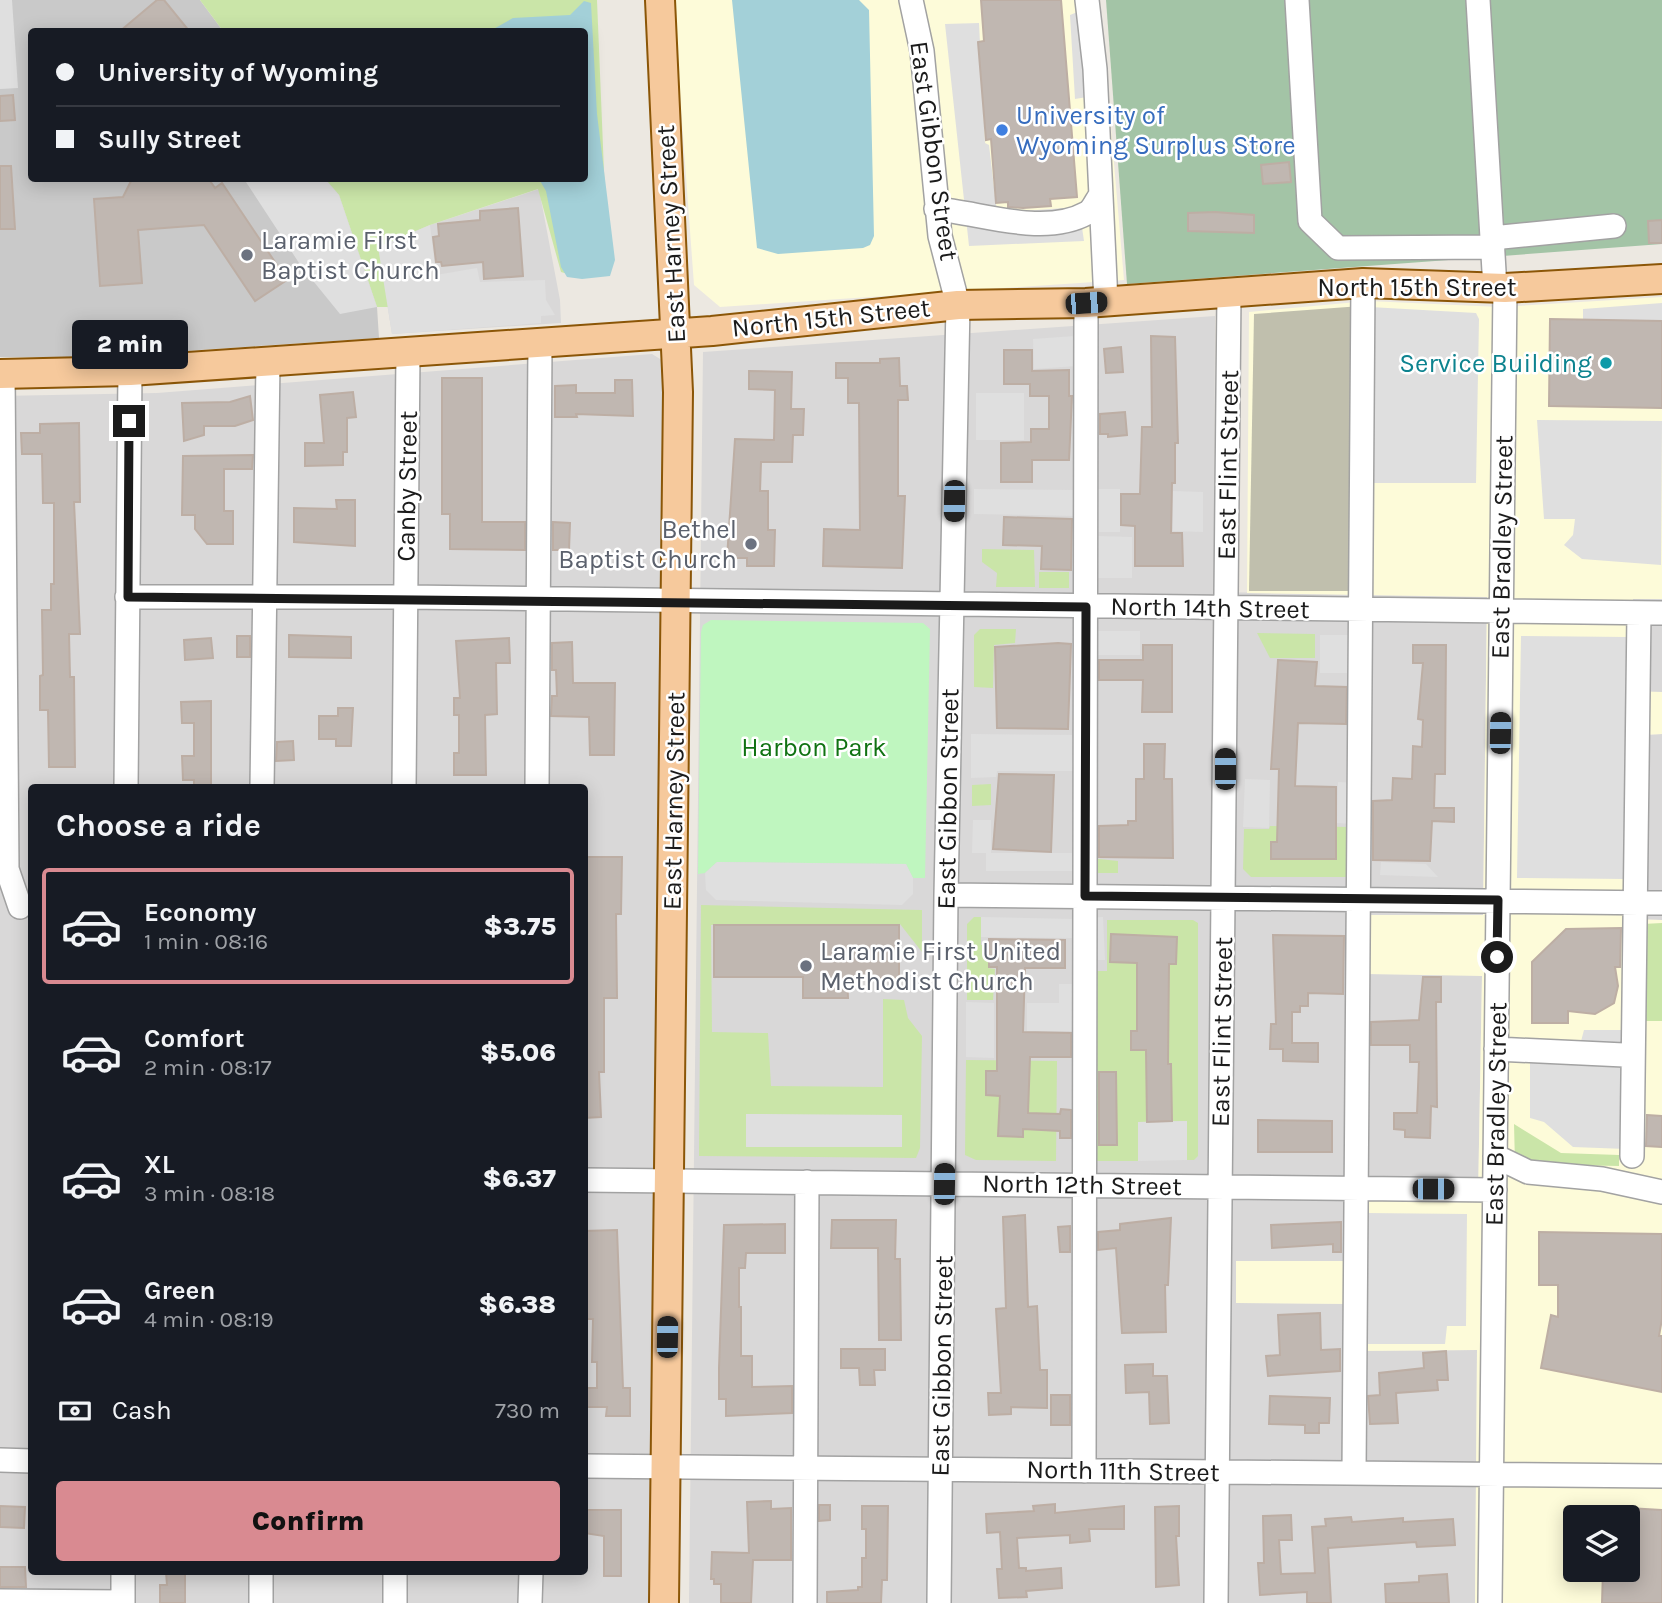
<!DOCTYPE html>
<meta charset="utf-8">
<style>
body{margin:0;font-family:Karla,sans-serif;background:#20242c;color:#f1f3f6;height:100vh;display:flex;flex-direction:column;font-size:26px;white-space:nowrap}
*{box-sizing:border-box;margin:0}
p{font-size:23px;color:#9ea1a6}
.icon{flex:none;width:38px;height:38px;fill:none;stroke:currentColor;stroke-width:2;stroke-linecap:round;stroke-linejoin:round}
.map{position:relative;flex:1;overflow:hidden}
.side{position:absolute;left:28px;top:784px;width:560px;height:791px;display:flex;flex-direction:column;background:#171b24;border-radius:7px;box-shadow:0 4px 18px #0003}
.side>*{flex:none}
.top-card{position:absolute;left:28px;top:28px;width:560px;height:154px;border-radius:7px;box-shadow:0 4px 18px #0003;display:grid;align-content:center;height:154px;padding:0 28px;background:#171b24}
.controls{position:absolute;left:1563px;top:1505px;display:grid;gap:14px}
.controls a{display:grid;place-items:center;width:77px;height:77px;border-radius:7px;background:#171b24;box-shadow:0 4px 18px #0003;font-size:35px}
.end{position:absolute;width:32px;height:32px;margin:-16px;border:9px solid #1b1b1b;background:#fff;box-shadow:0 0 0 4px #fff}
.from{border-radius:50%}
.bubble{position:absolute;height:49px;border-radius:7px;background:#171b24;box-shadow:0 4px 18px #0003;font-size:23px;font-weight:800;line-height:49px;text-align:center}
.car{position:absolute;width:21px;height:42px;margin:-21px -10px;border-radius:9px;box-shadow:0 0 5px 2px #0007;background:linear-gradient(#222 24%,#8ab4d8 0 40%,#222 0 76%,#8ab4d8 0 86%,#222 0)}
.top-card b{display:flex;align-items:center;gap:24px;height:66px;font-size:26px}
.top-card b+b{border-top:2px solid #363941}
.top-card i{width:18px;height:18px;background:#f1f3f6}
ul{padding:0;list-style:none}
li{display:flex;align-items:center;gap:21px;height:116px;margin:0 14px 10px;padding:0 14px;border:4px solid transparent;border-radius:7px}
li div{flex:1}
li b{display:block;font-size:26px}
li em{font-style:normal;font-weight:800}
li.active{border-color:#d98a91}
li>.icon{width:63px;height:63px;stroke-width:1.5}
h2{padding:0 28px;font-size:32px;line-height:84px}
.pay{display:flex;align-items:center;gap:18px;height:77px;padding:0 28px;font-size:26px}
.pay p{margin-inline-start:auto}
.action{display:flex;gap:14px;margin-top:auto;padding:14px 28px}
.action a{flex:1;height:80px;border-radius:7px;background:#d98a91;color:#111;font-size:28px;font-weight:800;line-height:80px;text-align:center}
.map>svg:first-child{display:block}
</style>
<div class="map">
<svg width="1662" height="1603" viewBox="0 0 1662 1603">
<rect width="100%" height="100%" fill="#ece8e1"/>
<path fill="#d9d8d8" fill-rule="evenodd" d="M539,189L560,300L561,323L392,334L378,247L430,225Z
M1215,316L1214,592L1487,597L1483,916L1368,915L1367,974L1482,975L1478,1200L1351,1262H1236V1303L1351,1304L1353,1351L1477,1350L1475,1603H689L703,352Z
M652,354L665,362L651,1603H0V396L157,393ZM32,788H584V1572H32Z
M1633,599H1662V692H1631Z
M1662,734V920L1626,919L1630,736Z"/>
<path fill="#fdfbd9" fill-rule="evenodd" d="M673,0H1100L1124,280L720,307L694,285Z
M1662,297V599H1633L1631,691L1662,692V734L1641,735L1627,919L1662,920V1603H1475L1477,1350L1353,1351L1351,1304L1236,1303V1261H1351V1200H1478L1482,976L1367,974V915H1483L1487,597L1247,593L1249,312L1368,301L1500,307ZM1575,1517H1628V1570H1575Z"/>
<path fill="#c9c9c9" d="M0,0H200L223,31L32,32V178L325,179L339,195L377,307L379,338L93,357H0Z"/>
<path fill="#c0bfad" d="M1361,306L1358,591H1249L1254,314Z"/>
<path fill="#cae5a8" d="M200,0H597L608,269L578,277L561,272L538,189L430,225L379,247L390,307H377L339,195L325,179L584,178V32L223,31Z
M982,549L1034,550L1035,587H996L997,573L982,562Z
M1039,572H1069V588H1039Z
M980,629H1016L1015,643L994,645L993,688L974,687V635Z
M1257,633L1315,634V658H1270Z
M991,784V805L972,806V785Z
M1270,826L1354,827L1352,877H1251L1243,869L1244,829H1269Z
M1090,858L1118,861V873H1090Z
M701,905L922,910V952L900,924L711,925L712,1032L768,1033L771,1086L883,1087V999L904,1000L908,1018L922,1036L920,1148L916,1158L699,1156Z
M974,917H981V945H988V968L995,969L993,1000H967V924Z
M1107,920H1193L1198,923V1156L1194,1160H1187L1186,1121L1138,1122V1161H1092L1090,971H1107Z
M1662,923V1021H1642L1643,924Z
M966,1060L1057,1061L1056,1161L976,1160L965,1155Z
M1514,1124L1561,1153L1619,1155V1166L1515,1164Z"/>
<path fill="#a3c4a6" d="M1106,0H1662V244L1127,284Z"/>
<path fill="#bff6bf" d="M711,620L923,623L930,629L925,878H913L906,864L717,862L705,873L698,874L701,632L703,625Z"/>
<path fill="#dfdfdf" d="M0,0H12L18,88L0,89Z
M1085,9L1093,96L1075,99L1070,15Z
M979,23L985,143L989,145L997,213L1079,207L1084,241L969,246L945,24Z
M244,179H325L339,195L377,307L340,314L301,266Z
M430,225L436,275L477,268L480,282L545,280L546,300L555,315L541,316V323L392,334L378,247Z
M1662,303V321L1583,320V309Z
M1370,307L1476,313L1479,319L1476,483H1367Z
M1075,336L1077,366L1034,369L1033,339Z
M976,393H1024V440H976Z
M1537,420L1662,421L1661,565L1582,559L1564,545L1573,535L1575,519H1544Z
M974,489L1077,490L1076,516L974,514Z
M1094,489H1120V532H1094Z
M1173,491L1203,492V532L1173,531Z
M1097,536L1132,537V578H1097Z
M1097,631H1140V655H1097Z
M1320,635H1354V673H1320Z
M1521,636L1627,637L1625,879L1517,878Z
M971,734L1079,735V771H997L996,777L971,778Z
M1245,779L1270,780L1269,828L1243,827Z
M1338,782L1357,783L1355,824L1337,823Z
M973,820H991V853H1076V871H986V853H972Z
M717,862L906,864L913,878V894L902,905L716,900L706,890L705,873Z
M1381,862L1426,864L1438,877L1380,875Z
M981,917L1074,919V938L981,937Z
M1103,917L1105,960H1090L1088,918Z
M1059,984H1077V1031H1027V1003H1059Z
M966,1002L994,1003V1058L966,1057Z
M1584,1030H1624L1626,1149L1573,1147L1544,1122L1530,1118V1045H1580Z
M746,1114L902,1115V1147H746Z
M1187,1121V1160L1138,1161V1122Z
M1367,1213L1467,1214L1466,1326H1447L1445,1344H1365Z"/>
<path fill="#a3d0d8" d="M732,0H859L869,10L874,236L870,245L863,248L778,254L757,248Z
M584,1L591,3L597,114L615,260L610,276L582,279L567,277L561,267L546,191L539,179L584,178V32L490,31L513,18L570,15Z"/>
<path fill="#c0b7b1" stroke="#bdaea4" stroke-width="2" d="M157,0H164L190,32H119Z
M981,0H1061L1077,197L1050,199L1051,206L1023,208L1008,207V202L996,203L991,139L986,140L978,42L984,41Z
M13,95L15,120L0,121V96Z
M1289,162L1291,182L1263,184L1261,165Z
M0,166H11L15,229H0Z
M208,178L215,188L222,183L287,280L255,301L204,225L138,230L142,283L100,286L94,199L123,197L132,179Z
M518,208L523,276L484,279L483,262L442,266L441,262H436L433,237L439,236L438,224L480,220V211Z
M1215,212L1254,215V233L1188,231V213Z
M1662,220V243H1649L1648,221Z
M1550,319L1662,321V408L1549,406Z
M1151,336L1175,337L1178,443H1175V483H1172L1171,533H1182L1183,566H1135V526L1121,525V494H1140L1142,427H1152Z
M1121,347L1123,372L1106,373L1104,349Z
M1004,350H1032V371L1069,370V396H1072L1069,460H1032V482H1001V443L1031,442V429H1049V396H1030V384H1004Z
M899,358L900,386H907L908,400H898V496H905L902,568L823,566L824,529L860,530L859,403H848V378H836V363H880V359Z
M749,371L792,372L791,409H804L803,435H793L792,462H761L760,491H768V530H775L774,566H747V558H727L735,439L774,440L775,390L749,389Z
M442,378H482V522H525V550L450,549V514H442Z
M615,380H632L633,416L576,414L577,417H555V386L576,385V393H615Z
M353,392L356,417L347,418V452H343V465L305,466V443H324L320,395Z
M250,396L253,420L235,426H204V435L184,441L182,403L230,402Z
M1125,412L1127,435L1108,437V434H1100V414Z
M79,423L80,502H74L80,634H69L70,677H74L75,767H49L48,710H40V676L43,675L42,610H51V584H54V503H43L42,454H22L21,433H40V424Z
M253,455L252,469H224V511H233V544H207L195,529V515H182L183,456Z
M336,500H355V546L294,542V508L337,509Z
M1004,517L1072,519L1071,570L1041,569L1042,546L1003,545Z
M553,522L570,523L569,550H553Z
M289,635L351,637V658L289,657Z
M237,636H250V657H237Z
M211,638L213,658L185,660L184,640Z
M509,638L510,663H496L497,714L485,715L486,775H454V753H459V715H454V698H460L456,641Z
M572,642L573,683H615L614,755H590L589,717L551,716L552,696H557L556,670H552V643Z
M1058,643L1071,644L1068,729L997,728L995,647Z
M1143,645H1172V712H1142L1143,680H1099V660H1143Z
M1413,645H1446L1445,774H1435L1434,808H1454V822L1432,821L1430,861L1373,860V801L1392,800L1393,778L1412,779L1413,746L1422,747L1423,720L1418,719L1423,663H1413Z
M1278,660L1317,662L1315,686L1347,687L1346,724L1298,723L1295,786L1336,787V859H1271V842H1277L1279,769H1271Z
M211,701V788H194V780H183L182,756H194V723H182L181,702Z
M338,708H353L351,746H336V739H319V716H338Z
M293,741L294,760L276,761L277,742Z
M1144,744H1165L1164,779H1172L1173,858L1099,857V826L1128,825V821H1136V779H1144Z
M999,774L1054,775L1051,852L993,849Z
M584,857H622L621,914H616L617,998H604V1072H599L601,1117L584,1118Z
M714,925H899V978H847L848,998H803V977H714Z
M1621,928L1620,967H1615L1618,986L1614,1003L1595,1014L1568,1011V1023H1532V962L1566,929Z
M1111,934L1177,937L1176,964H1169L1168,1064H1171L1172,1121L1147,1122L1146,1050H1131V1031H1137V963L1110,962Z
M1273,935L1344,936L1343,994L1308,993V1006H1300V1012H1292V1043H1318V1062L1283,1061V1049H1270L1271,1024H1276Z
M989,939L1065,940V968H1025L1023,1032L1071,1033V1057H1030L1028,1113L1060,1114L1061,1109L1071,1110V1138H1060V1131L1023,1129V1137L998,1136L1000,1096L986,1095V1071H997V967H989Z
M1423,977H1441V1002H1436L1437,1107L1431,1106L1430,1138L1405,1137V1130L1394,1129V1113H1417L1419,1062H1410V1045H1371V1022L1419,1020Z
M1099,1072H1116L1117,1145H1099Z
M1647,1115L1662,1116V1147L1646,1146Z
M1258,1120L1332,1121V1152H1258Z
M1025,1215L1028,1307L1037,1306L1040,1370H1047V1408L1011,1407V1414L989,1415L988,1393H1001L996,1309L1006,1308L1003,1217Z
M1171,1218L1168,1285H1165L1166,1332L1122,1333L1116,1248L1098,1250V1232L1120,1230V1224Z
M832,1220H896L895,1259H900L901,1340H879L878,1248H831Z
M1341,1222V1252H1333V1244L1272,1248L1271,1225Z
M785,1224V1253H746L745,1268H739V1307H741V1356H752V1387L792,1386V1413L726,1416V1399H719V1368L724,1225Z
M1070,1226V1252H1060L1058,1227Z
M617,1230L623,1388H630V1416H606L607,1407H584V1388H597V1362H592L593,1319H584V1231Z
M1539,1232L1662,1234V1319L1659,1336H1662V1392L1541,1368L1551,1315L1558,1317V1285H1539Z
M1320,1313L1321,1350L1340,1349V1371L1268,1376L1266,1356L1280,1355L1278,1315Z
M841,1349H885V1370H874L875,1385H860L859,1368H841Z
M1446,1351L1448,1380H1437L1438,1390L1396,1393L1398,1423L1370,1424L1368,1396L1380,1395L1379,1373L1424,1368L1423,1353Z
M1153,1364V1376H1167L1169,1423L1150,1424L1149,1392L1126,1393L1125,1365Z
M1051,1395H1070V1425H1051Z
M1270,1396L1330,1398L1329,1423H1319V1433H1305V1425L1269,1424Z
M771,1501V1509L791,1508V1560H753L751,1603H721V1584H714V1579H711L712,1552L749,1553L747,1502Z
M1055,1504V1513L1124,1506V1529H1089L1090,1541L1070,1543V1535L1017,1538L1019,1568H1026V1571L1061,1568L1062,1588L1026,1591L1027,1597L999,1598L997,1569H1002L1000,1532L987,1533L986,1514L1034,1511L1033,1506Z
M819,1505H830V1520L819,1521Z
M0,1506L25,1507L24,1528L0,1527Z
M862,1506H888L887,1580H882L881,1603H827V1592L858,1590V1587H862V1558H866V1529H862Z
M1179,1506V1536H1176L1179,1585L1156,1587L1155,1507Z
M1628,1508L1662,1510V1603H1602L1603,1570H1628Z
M584,1510H621V1576H604V1536L584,1533Z
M1291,1515L1292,1540H1279L1281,1574L1315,1573L1312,1527L1326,1526L1325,1519L1351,1517L1352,1522L1403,1518V1522L1453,1519L1455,1545L1417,1547L1416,1542L1328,1548L1331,1603H1307V1592L1260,1595L1258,1563H1264L1263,1516Z
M0,1567H25L26,1587H0Z
M166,1572H185V1603H160V1585H167Z
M1447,1574L1449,1603H1386L1385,1584L1419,1582V1576Z"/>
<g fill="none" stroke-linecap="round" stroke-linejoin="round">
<defs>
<path id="minor" d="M911,0L922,51L940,236L958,305L946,895L939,1603
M1087,0L1095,69L1106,302
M1297,0L1310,221L1338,248L1493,247
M1478,0L1492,238
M936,209C982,213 1044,237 1087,213C1093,210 1096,201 1100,196
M1495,288L1492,238L1614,226
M3,374L7,869L20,907
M127,597H406L1662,613
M126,788L130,371
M262,788L268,362
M404,788L408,353
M537,788L540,343
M946,895L1662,903
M1496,1049L1624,1055
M1495,1156L1528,1172L1602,1179L1662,1192
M1632,1156L1639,613
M584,1180L1495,1190
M0,1460L32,1461
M584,1466L1662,1476
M1084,1471L1086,303
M1354,1473C1354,1076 1363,680 1363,283
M0,1601L123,1602
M123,1603V1572
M261,1603V1572
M395,1603V1572
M530,1603L531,1572
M805,1603L807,1182
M1216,1603L1229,293
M1490,1603L1505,288"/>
<path id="major" d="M660,0L678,392L664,1603
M0,374L130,371L712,331L958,305L1086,303L1363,283L1505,288L1662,279"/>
</defs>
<use href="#minor" stroke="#a2a2a2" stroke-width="26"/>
<use href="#major" stroke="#8b5607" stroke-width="32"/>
<use href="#minor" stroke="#fff" stroke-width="23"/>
<use href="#major" stroke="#f6c99c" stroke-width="28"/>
</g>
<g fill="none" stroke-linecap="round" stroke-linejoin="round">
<path stroke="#1b1b1b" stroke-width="9" d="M129,421L128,597L1086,607L1085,896L1498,900L1497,957"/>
</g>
<circle fill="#3f7fe0" stroke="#fff" stroke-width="2.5" cx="1002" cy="130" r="7"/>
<g fill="#6b7280" stroke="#fff" stroke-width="2.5">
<circle cx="247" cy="255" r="7"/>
<circle cx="751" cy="544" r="7"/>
<circle cx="806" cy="966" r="7"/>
</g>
<circle fill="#0f9aa8" stroke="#fff" stroke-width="2.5" cx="1606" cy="363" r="7"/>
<g text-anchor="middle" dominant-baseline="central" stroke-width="5" stroke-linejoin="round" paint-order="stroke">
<g font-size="26" fill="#366cbe" stroke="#fff" text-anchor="start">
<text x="1016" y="115">University of<tspan x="1016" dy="30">Wyoming Surplus Store</tspan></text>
</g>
<g font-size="26" fill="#1b1b1b" stroke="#fff">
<text transform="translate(934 151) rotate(82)">East Gibbon Street</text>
<text transform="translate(671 234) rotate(-93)">East Harney Street</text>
<text x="1417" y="287">North 15th Street</text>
<text transform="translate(831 318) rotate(-6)">North 15th Street</text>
<text transform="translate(1228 465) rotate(-89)">East Flint Street</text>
<text transform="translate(407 486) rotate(-89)">Canby Street</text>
<text transform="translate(1502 547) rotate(-89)">East Bradley Street</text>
<text transform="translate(1210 608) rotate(1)">North 14th Street</text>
<text transform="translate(948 799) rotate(-89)">East Gibbon Street</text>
<text transform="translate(674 801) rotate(-89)">East Harney Street</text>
<text transform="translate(1222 1032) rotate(-89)">East Flint Street</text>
<text transform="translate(1496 1114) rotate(-89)">East Bradley Street</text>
<text transform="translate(1082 1185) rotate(1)">North 12th Street</text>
<text transform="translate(942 1366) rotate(-89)">East Gibbon Street</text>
<text transform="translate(1123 1471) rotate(1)">North 11th Street</text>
</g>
<g font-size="26" fill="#5b616d" stroke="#fff" text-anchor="start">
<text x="261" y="240">Laramie First<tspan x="261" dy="30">Baptist Church</tspan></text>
<text x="737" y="529" text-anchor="end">Bethel<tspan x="737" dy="30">Baptist Church</tspan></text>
<text x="820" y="951">Laramie First United<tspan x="820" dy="30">Methodist Church</tspan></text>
</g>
<g font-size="26" fill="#0d838f" stroke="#fff" text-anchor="end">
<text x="1592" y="363">Service Building</text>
</g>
<g font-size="26" fill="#107212" stroke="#fff">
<text x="814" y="747">Harbon Park</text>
</g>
</g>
</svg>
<div class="controls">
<a><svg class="icon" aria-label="layers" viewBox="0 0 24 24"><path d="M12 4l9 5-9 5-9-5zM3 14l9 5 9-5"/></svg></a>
</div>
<i class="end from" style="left:1497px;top:957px"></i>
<i class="end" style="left:129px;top:421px"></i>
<div class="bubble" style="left:72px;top:320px;width:116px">2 min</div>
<i class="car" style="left:1086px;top:303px;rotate:86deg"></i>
<i class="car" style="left:954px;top:501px;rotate:181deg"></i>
<i class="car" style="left:1500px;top:733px;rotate:1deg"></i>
<i class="car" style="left:1225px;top:769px;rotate:0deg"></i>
<i class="car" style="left:944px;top:1184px;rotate:1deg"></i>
<i class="car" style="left:1433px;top:1189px;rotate:90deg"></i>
<i class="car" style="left:667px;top:1337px;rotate:1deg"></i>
<div class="top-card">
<b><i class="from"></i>University of Wyoming</b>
<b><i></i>Sully Street</b>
</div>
<section class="side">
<h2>Choose a ride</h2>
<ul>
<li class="active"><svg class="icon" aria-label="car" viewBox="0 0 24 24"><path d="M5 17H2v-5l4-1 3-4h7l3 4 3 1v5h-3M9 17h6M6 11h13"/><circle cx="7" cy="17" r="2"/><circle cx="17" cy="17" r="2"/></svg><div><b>Economy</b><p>1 min · 08:16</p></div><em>$3.75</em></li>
<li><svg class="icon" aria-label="car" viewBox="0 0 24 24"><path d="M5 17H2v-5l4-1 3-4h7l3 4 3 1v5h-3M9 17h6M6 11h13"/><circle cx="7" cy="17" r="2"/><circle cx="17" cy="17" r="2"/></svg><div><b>Comfort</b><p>2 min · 08:17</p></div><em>$5.06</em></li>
<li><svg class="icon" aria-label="car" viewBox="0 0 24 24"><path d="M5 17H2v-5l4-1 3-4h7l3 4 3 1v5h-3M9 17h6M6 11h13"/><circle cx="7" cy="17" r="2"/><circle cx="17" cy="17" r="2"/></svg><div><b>XL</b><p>3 min · 08:18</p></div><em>$6.37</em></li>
<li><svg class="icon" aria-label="car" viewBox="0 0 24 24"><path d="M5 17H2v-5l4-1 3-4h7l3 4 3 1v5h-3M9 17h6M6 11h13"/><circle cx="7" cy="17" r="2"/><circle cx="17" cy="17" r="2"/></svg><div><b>Green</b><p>4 min · 08:19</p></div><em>$6.38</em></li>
</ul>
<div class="pay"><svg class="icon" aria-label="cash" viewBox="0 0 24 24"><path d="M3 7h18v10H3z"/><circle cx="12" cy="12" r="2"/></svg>Cash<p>730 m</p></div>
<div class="action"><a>Confirm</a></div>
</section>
</div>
